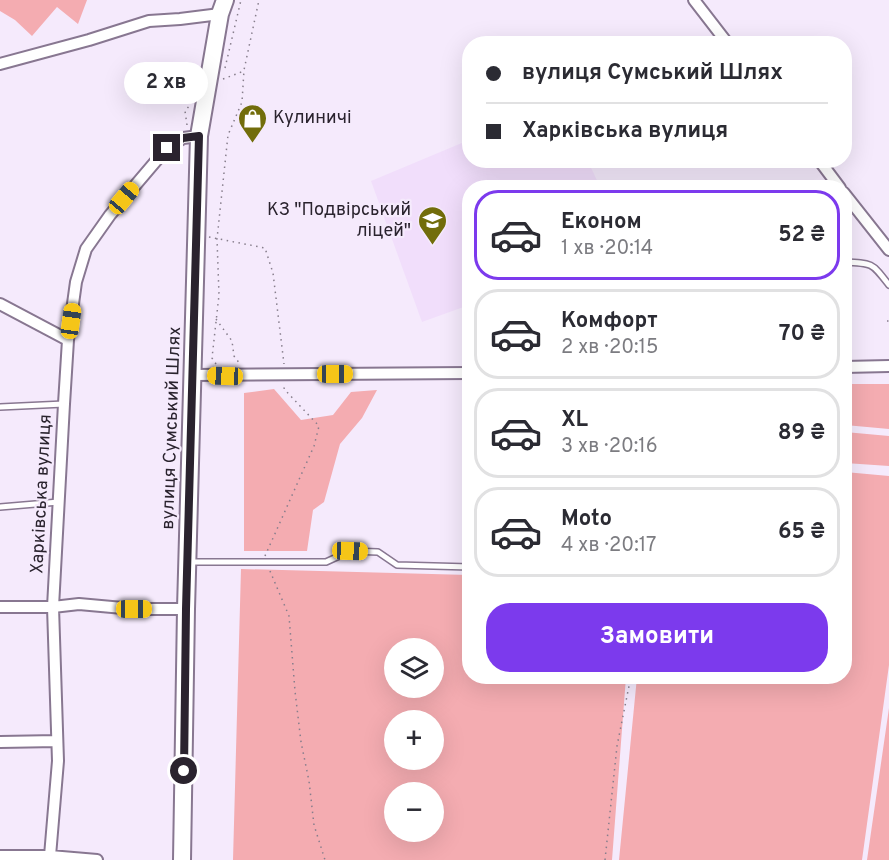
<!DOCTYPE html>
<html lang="uk">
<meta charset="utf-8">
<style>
body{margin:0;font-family:Overpass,sans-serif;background:#f7f7f7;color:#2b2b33;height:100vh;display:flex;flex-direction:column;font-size:22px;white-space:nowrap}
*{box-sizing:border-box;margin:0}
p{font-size:20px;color:#7c7c81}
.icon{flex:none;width:33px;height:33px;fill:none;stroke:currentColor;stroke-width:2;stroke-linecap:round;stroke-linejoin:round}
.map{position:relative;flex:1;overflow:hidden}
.details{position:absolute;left:462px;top:180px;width:390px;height:504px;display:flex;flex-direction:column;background:#fff;border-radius:24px;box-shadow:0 6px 24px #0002}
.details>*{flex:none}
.banner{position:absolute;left:462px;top:36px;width:390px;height:132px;border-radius:24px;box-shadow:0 6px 24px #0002;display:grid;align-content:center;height:132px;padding:0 24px;background:#fff}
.fabs{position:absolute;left:384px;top:638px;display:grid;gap:12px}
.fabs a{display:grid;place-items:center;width:60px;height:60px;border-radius:50%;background:#fff;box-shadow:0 6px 24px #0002;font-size:30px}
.end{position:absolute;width:27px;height:27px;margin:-14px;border:8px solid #2a232e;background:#fff;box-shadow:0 0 0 3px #fff}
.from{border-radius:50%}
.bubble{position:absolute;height:42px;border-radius:21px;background:#fff;box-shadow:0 6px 24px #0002;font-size:20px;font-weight:700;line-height:42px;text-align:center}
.car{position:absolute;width:18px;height:36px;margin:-18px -9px;border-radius:8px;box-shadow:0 0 4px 2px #0007;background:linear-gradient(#f5c518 24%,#345 0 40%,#f5c518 0 76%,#345 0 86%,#f5c518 0)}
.banner b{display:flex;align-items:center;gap:21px;height:57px;font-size:22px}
.banner b+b{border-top:2px solid #e1e1e2}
.banner i{width:15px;height:15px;background:#2b2b33}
ul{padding:10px 0 0;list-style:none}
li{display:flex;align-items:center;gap:18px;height:90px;margin:0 12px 9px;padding:0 12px;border:3px solid #e1e1e2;border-radius:24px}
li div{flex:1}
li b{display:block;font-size:22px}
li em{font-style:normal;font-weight:700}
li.on{border-color:#7c3aed}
li>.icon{width:54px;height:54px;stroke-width:1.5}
.primary-button{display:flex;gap:12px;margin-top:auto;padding:12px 24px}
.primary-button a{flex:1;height:69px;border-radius:24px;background:#7c3aed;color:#fff;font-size:24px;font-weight:700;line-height:69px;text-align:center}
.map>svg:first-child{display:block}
</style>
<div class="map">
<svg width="889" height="860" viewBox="0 0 889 860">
<rect width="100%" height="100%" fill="#f5eafc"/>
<path fill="#f1defb" d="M469,140L470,160L588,161L600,187L470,188L469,305L422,322L371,181Z"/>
<path fill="#f4acb1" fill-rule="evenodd" d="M0,0H87L78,24L57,7L32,36L15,20L0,11Z
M845,384H889V429L845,425Z
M274,389L301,420L333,415L351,392L377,390L362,418L340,444L324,502L313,510L307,551H244V393Z
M845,432L889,436V466L845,463Z
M845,472L889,476V665L862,860H619L637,677L844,676Z
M241,569L469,575L470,676L626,677L612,860H233ZM394,648H434V687H394ZM394,720H434V759H394ZM394,792H434V831H394Z
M889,708V860H867Z"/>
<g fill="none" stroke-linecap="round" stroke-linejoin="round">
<defs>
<path id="service" d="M844,262C873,263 872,263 889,285
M0,407L64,404
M0,507L59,502
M189,562H326L350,551L378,552L397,565L470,567"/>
<path id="minor" d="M694,0L728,44
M0,64L89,40L149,21L180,19L220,14
M819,160L840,188
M844,193L889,250
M0,304L68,340
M844,367L889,366
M192,375L470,373
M0,607H53L79,604L134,609H186
M0,742L57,741
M0,856H50L58,761L53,607L64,404L68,340L76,282L86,249L110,215L167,148L183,138L199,136
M50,856L97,860"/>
<path id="primary" d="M182,860L186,609L199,136L220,14L225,0"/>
</defs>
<use href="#service" stroke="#887791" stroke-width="8"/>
<use href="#minor" stroke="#887791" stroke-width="14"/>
<use href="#primary" stroke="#887791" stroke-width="20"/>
<path stroke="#877e8c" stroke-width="1.5" stroke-dasharray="1.5 4.5" stroke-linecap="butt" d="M225,68L241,0
M223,79L244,71
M187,125L185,111L190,105
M209,237L265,248L273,273L284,364
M216,319L232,341L234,356L240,364
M887,321H889
M216,364L212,358L219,295L217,239L228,135L242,102L244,70L259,0
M265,556L314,446L319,426L284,389L285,384
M270,571L289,616L295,691L301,742L309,781L314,825L325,860
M605,860L617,746L631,676"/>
<use href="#service" stroke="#fff" stroke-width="5"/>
<use href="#minor" stroke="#fff" stroke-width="10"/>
<use href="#primary" stroke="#fff" stroke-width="16"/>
</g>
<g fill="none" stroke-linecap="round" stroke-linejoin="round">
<path stroke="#2a232e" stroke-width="8" d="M167,148L183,138L199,136L186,609L184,771"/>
</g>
<defs>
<symbol id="shop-pin" viewBox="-11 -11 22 30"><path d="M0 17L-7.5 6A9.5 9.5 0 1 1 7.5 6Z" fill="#726d0b" stroke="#f5eafc"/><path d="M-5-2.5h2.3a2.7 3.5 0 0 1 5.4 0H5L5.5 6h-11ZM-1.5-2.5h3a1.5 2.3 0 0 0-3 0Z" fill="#fff"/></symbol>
<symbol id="school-pin" viewBox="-11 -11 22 30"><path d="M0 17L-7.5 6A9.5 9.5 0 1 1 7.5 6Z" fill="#726d0b" stroke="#f5eafc"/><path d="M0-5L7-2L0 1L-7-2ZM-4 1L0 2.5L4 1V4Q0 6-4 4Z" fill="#fff"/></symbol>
</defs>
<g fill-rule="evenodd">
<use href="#shop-pin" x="236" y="102" width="33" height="45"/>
<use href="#school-pin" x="416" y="204" width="33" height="45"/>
</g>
<g text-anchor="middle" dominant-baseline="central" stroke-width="4.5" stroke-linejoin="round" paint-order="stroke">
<g font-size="18" fill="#2a232e" stroke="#f5eafc" text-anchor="start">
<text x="273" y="118">Кулиничі</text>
<text x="411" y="210" text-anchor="end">КЗ "Подвірський<tspan x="411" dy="21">ліцей"</tspan></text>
</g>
<g font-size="18" fill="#2a232e" stroke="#f5eafc">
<text transform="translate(172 428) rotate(-88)">вулиця Сумський Шлях</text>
<text transform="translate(42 494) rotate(-87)">Харківська вулиця</text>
</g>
</g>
</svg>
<div class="fabs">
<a><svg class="icon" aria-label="layers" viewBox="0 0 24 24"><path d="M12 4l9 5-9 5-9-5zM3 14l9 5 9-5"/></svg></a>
<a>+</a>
<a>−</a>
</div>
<i class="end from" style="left:184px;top:771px"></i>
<i class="end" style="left:167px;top:148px"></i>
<div class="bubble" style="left:124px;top:62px;width:84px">2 хв</div>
<i class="car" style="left:124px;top:198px;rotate:40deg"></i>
<i class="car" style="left:71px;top:321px;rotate:8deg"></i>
<i class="car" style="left:335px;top:374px;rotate:90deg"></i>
<i class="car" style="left:225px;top:376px;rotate:272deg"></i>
<i class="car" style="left:350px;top:551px;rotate:92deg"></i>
<i class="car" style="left:134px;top:609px;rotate:90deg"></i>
<div class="banner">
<b><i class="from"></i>вулиця Сумський Шлях</b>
<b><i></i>Харківська вулиця</b>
</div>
<section class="details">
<ul>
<li class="on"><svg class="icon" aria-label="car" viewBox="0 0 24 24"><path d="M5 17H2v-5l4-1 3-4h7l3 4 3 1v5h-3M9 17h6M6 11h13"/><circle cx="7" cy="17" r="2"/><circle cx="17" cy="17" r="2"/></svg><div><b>Економ</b><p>1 хв · 20:14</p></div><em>52 ₴</em></li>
<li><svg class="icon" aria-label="car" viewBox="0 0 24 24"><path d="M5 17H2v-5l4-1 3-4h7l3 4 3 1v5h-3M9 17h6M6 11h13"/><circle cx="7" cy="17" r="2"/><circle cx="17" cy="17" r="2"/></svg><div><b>Комфорт</b><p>2 хв · 20:15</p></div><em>70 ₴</em></li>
<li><svg class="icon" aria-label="car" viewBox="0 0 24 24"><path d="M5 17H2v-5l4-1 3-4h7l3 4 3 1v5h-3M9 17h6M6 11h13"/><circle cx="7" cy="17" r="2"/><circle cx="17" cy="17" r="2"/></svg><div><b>XL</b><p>3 хв · 20:16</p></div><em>89 ₴</em></li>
<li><svg class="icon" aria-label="car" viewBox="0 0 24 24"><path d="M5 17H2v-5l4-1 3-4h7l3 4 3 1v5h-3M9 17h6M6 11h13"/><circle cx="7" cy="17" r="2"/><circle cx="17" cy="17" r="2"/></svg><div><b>Moto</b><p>4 хв · 20:17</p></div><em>65 ₴</em></li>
</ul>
<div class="primary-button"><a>Замовити</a></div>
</section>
</div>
